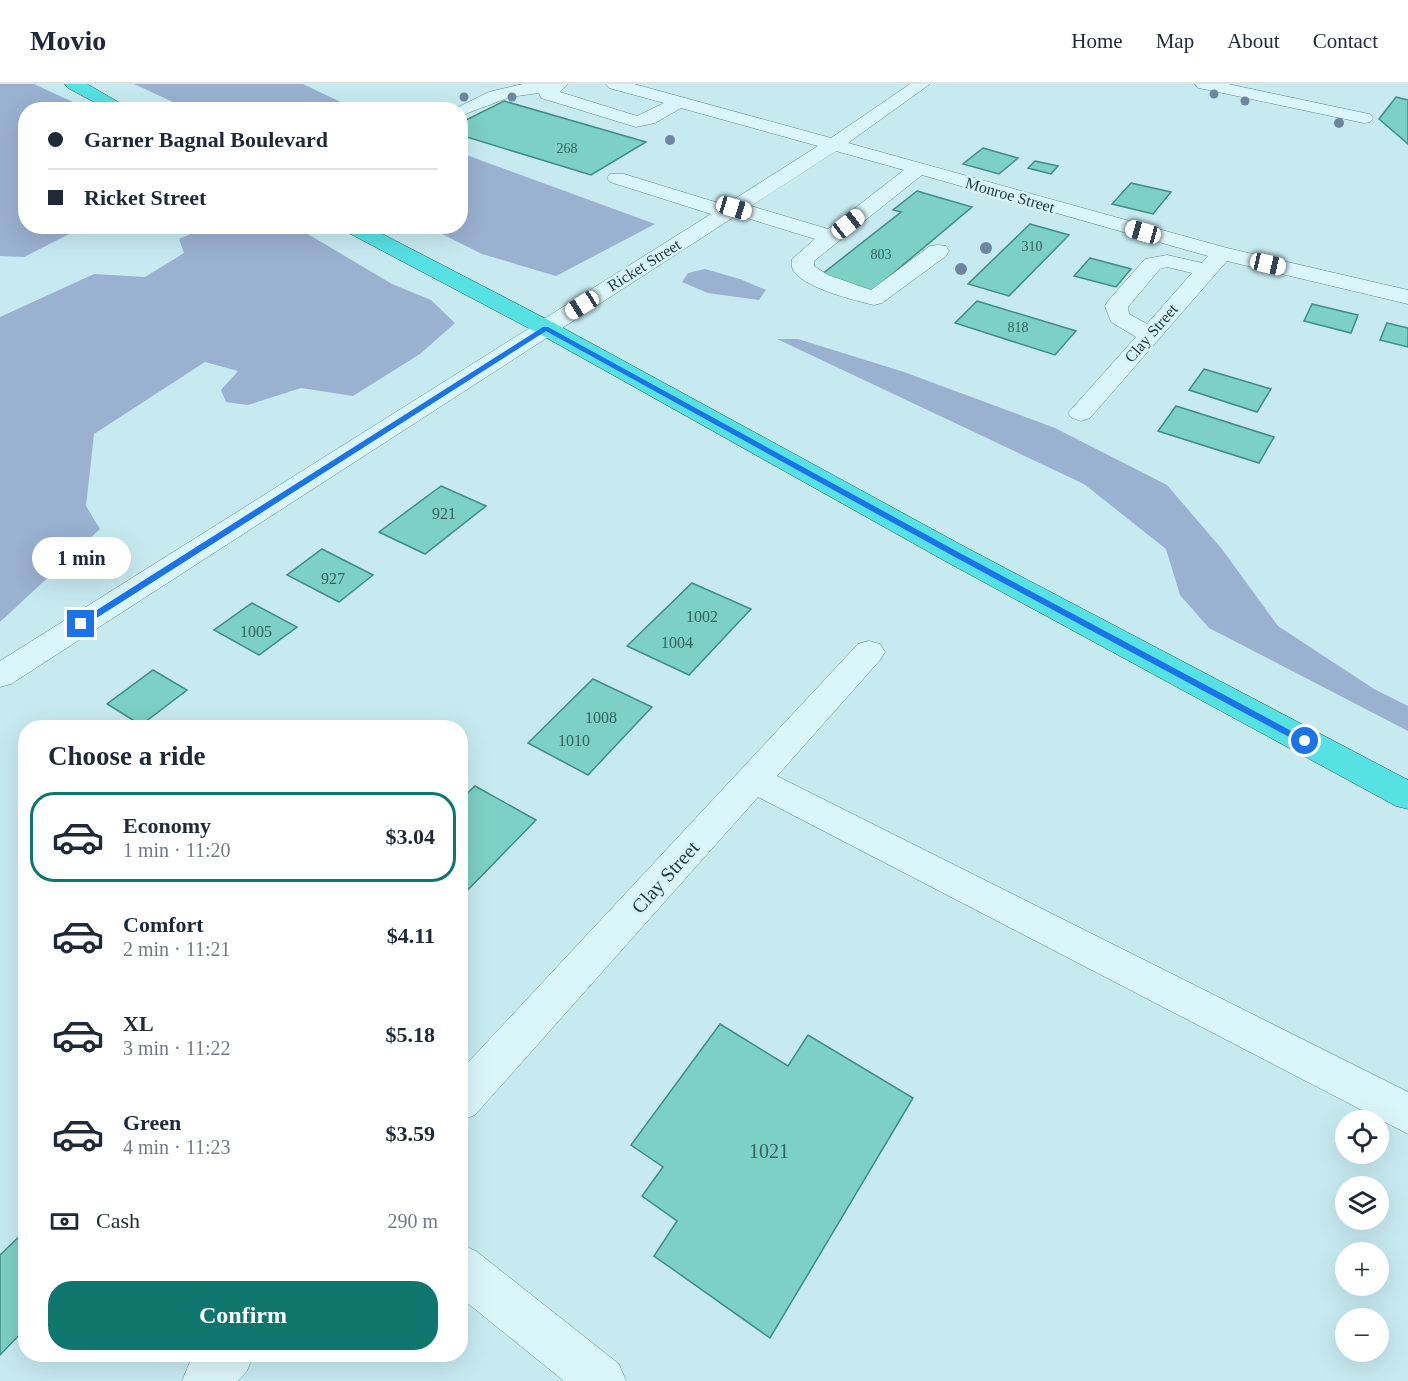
<!DOCTYPE html>
<meta charset="utf-8">
<style>
body{margin:0;font-family:"Times New Roman",serif;background:#f6f6f7;color:#1f2937;height:100vh;display:flex;flex-direction:column;font-size:22px;white-space:nowrap}
*{box-sizing:border-box;margin:0}
p{font-size:20px;color:#747a83}
.icon{flex:none;width:33px;height:33px;fill:none;stroke:currentColor;stroke-width:2;stroke-linecap:round;stroke-linejoin:round}
.map{position:relative;flex:1;overflow:hidden}
.panel{position:absolute;left:18px;top:636px;width:450px;height:642px;display:flex;flex-direction:column;background:#fff;border-radius:24px;box-shadow:0 6px 24px #0002}
.panel>*{flex:none}
.banner{position:absolute;left:18px;top:18px;width:450px;height:132px;border-radius:24px;box-shadow:0 6px 24px #0002;display:grid;align-content:center;height:132px;padding:0 30px;background:#fff}
.tools{position:absolute;left:1335px;top:1026px;display:grid;gap:12px}
.tools a{display:grid;place-items:center;width:54px;height:54px;border-radius:50%;background:#fff;box-shadow:0 6px 24px #0002;font-size:30px}
.end{position:absolute;width:27px;height:27px;margin:-14px;border:8px solid #1a73e8;background:#fff;box-shadow:0 0 0 3px #fff}
.from{border-radius:50%}
.bubble{position:absolute;height:42px;border-radius:21px;background:#fff;box-shadow:0 6px 24px #0002;font-size:20px;font-weight:600;line-height:42px;text-align:center}
.car{position:absolute;width:18px;height:36px;margin:-18px -9px;border-radius:8px;box-shadow:0 0 4px 2px #0007;background:linear-gradient(#fff 24%,#345 0 40%,#fff 0 76%,#345 0 86%,#fff 0)}
.banner b{display:flex;align-items:center;gap:21px;height:57px;font-size:22px}
.banner b+b{border-top:2px solid #e0e1e3}
.banner i{width:15px;height:15px;background:#1f2937}
ul{padding:0;list-style:none}
li{display:flex;align-items:center;gap:18px;height:90px;margin:0 12px 9px;padding:0 18px;border:3px solid transparent;border-radius:24px}
li div{flex:1}
li b{display:block;font-size:22px}
li em{font-style:normal;font-weight:600}
li.on{border-color:#0f766e}
li>.icon{width:54px;height:54px;stroke-width:1.5}
h2{padding:0 30px;font-size:27px;line-height:72px}
.pay{display:flex;align-items:center;gap:15px;height:66px;padding:0 30px;font-size:22px}
.pay p{margin-inline-start:auto}
.action{display:flex;gap:12px;margin-top:auto;padding:12px 30px}
.action a{flex:1;height:69px;border-radius:24px;background:#0f766e;color:#fff;font-size:24px;font-weight:600;line-height:69px;text-align:center}
header{display:flex;align-items:center;gap:36px;box-sizing:border-box;height:84px;padding:0 30px;background:#fff;border-bottom:2px solid #e0e1e3}
header strong{font-size:28px}
nav{display:flex;gap:33px;margin-inline-start:auto;font-size:21px}
.map>svg:first-child{display:block}
</style>
<header>
<strong>Movio</strong>
<nav><a>Home</a><a>Map</a><a>About</a><a>Contact</a></nav>
</header>
<div class="map">
<svg width="1408" height="1297" viewBox="0 0 1408 1297">
<rect width="100%" height="100%" fill="#c7eaf1"/>
<path fill="#9ab1d0" d="M0,0H34L88,25L26,26V142L83,143L24,173L0,172Z
M134,0H303L351,23L345,26L188,25Z
M461,69L655,140L556,192L482,170L428,143L460,142Z
M214,143H296L392,200L431,216L455,239L420,270L353,312L301,304L248,321L226,318L221,306L238,287L205,278L94,350L86,422L100,445L0,538V233L94,190L145,193L184,169L179,155L202,145Z
M705,185L740,195L766,206L759,216L708,209L682,198L688,189Z
M777,255H798L904,288L1055,344L1167,401L1221,464L1278,542L1374,605L1408,622V647L1209,544L1180,511L1166,465L1084,400Z"/>
<path fill="#7cd0c5" stroke="#408e82" stroke-width="1.5" d="M1396,13L1408,16V60L1379,35Z
M504,17L646,58L591,91L460,51V39Z
M983,64L1018,74L999,90L963,80Z
M1035,77L1058,82L1051,90L1028,84Z
M1131,99L1171,108L1153,130L1112,120Z
M917,107L972,123L872,207L821,191L901,128L893,126Z
M1030,140L1069,151L1009,212L968,200Z
M1090,174L1131,185L1116,203L1074,192Z
M977,217L1076,247L1055,271L955,239Z
M1312,220L1358,231L1351,249L1304,237Z
M1387,239L1408,244V263L1380,256Z
M1204,285L1271,305L1257,328L1189,306Z
M1176,322L1274,353L1259,379L1158,347Z
M441,402L486,422L425,470L379,448Z
M322,465L373,491L339,518L287,491Z
M692,499L751,525L689,591L627,562Z
M252,519L297,543L259,571L214,546Z
M153,586L187,606L141,641L107,620Z
M593,595L652,623L588,691L528,659Z
M475,702L536,736L460,814V716Z
M720,940L788,982L808,951L913,1014L770,1254L654,1172L677,1137L642,1112L663,1083L631,1061Z
M26,1146V1244L0,1271V1171Z"/>
<g fill="none" stroke-linecap="round" stroke-linejoin="round">
<defs>
<path id="minor" d="M523,0H568L560,8L637,32L664,19L609,4L606,0H634L831,54L910,0H930L848,59L1227,164L1408,206V220L1227,177L1090,334L1081,337L1072,334L1068,329L1136,253L1111,238L1105,222L1108,217L1145,175L1167,171L1202,179L1208,172L922,91L814,177V182L828,191L871,206L930,162L938,161L946,162L949,167L946,172L882,219L874,221C853,216 809,205 795,189C791,185 792,180 792,175L815,155L737,131L11,600L0,603V577L711,130L610,98L607,94L610,90H624L725,121L818,62L681,24L655,39L636,43L541,14L539,9L510,13L460,32V26H452L489,8ZM836,67L904,86L828,145L751,122ZM1167,183L1192,189L1147,240L1129,230L1128,223L1160,185Z
M1195,0H1228L1364,29L1370,30L1373,34L1370,38L1364,39L1204,5L1198,4Z
M869,557L880,560L885,568L880,576L777,692L1408,1008V1050L758,713L475,1031L460,1037V987L858,560Z
M460,1160L476,1167L619,1280L626,1297H564L460,1213Z
M197,1270H254L247,1287L238,1297H182L189,1280Z"/>
<path id="highway" d="M65,0H87L132,26H109L68,4Z
M340,142H367L554,239L965,463L1408,696V725L1396,722L945,477L538,249L343,146Z"/>
</defs>
<use href="#minor" stroke="#5b8e8d" stroke-width="1"/>
<use href="#highway" stroke="#2f5c58" stroke-width="1"/>
<use href="#minor" fill="#dbf6fb" fill-rule="evenodd"/>
<use href="#highway" fill="#56e1e2" fill-rule="evenodd"/>
</g>
<g fill="#6e869e">
<circle cx="1214" cy="10" r="4.5"/>
<circle cx="464" cy="13" r="4.5"/>
<circle cx="512" cy="13" r="4.5"/>
<circle cx="1245" cy="17" r="4.5"/>
<circle cx="1339" cy="39" r="5"/>
<circle cx="670" cy="56" r="5"/>
<circle cx="986" cy="164" r="6"/>
<circle cx="961" cy="185" r="6"/>
</g>
<path fill="#1a73e8" d="M543,243H548L958,468L1310,657L1305,661L1302,660L953,472L546,247L84,542H78V538Z"/>
<g text-anchor="middle" dominant-baseline="central" stroke-width="5" stroke-linejoin="round" paint-order="stroke">
<g font-size="14" fill="#36625e">
<text x="567" y="64">268</text>
<text x="1032" y="162">310</text>
<text x="881" y="170">803</text>
<text x="1018" y="243">818</text>
</g>
<g font-size="16" fill="#1f3d3c" stroke="#d7f2f8">
<text transform="translate(1010 111) rotate(16)">Monroe Street</text>
<text transform="translate(644 181) rotate(-32)">Ricket Street</text>
<text transform="translate(1151 249) rotate(-49)">Clay Street</text>
</g>
<g font-size="16" fill="#36625e">
<text x="444" y="429">921</text>
<text x="333" y="494">927</text>
<text x="702" y="532">1002</text>
<text x="256" y="547">1005</text>
<text x="677" y="558">1004</text>
<text x="601" y="633">1008</text>
<text x="574" y="656">1010</text>
</g>
<g font-size="20" fill="#1f3d3c" stroke="#d7f2f8">
<text transform="translate(665 793) rotate(-48)">Clay Street</text>
</g>
<g font-size="20" fill="#36625e">
<text x="769" y="1067">1021</text>
</g>
</g>
</svg>
<div class="tools">
<a><svg class="icon" aria-label="locate" viewBox="0 0 24 24"><circle cx="12" cy="12" r="6"/><path d="M12 2v4M12 18v4M2 12h4M18 12h4"/></svg></a>
<a><svg class="icon" aria-label="layers" viewBox="0 0 24 24"><path d="M12 4l9 5-9 5-9-5zM3 14l9 5 9-5"/></svg></a>
<a>+</a>
<a>−</a>
</div>
<i class="end from" style="left:1305px;top:657px"></i>
<i class="end" style="left:81px;top:540px"></i>
<div class="bubble" style="left:32px;top:453px;width:99px">1 min</div>
<i class="car" style="left:734px;top:124px;rotate:107deg"></i>
<i class="car" style="left:848px;top:140px;rotate:52deg"></i>
<i class="car" style="left:1143px;top:148px;rotate:286deg"></i>
<i class="car" style="left:1268px;top:180px;rotate:103deg"></i>
<i class="car" style="left:582px;top:221px;rotate:238deg"></i>
<div class="banner">
<b><i class="from"></i>Garner Bagnal Boulevard</b>
<b><i></i>Ricket Street</b>
</div>
<section class="panel">
<h2>Choose a ride</h2>
<ul>
<li class="on"><svg class="icon" aria-label="car" viewBox="0 0 24 24"><path d="M5 17H2v-5l4-1 3-4h7l3 4 3 1v5h-3M9 17h6M6 11h13"/><circle cx="7" cy="17" r="2"/><circle cx="17" cy="17" r="2"/></svg><div><b>Economy</b><p>1 min · 11:20</p></div><em>$3.04</em></li>
<li><svg class="icon" aria-label="car" viewBox="0 0 24 24"><path d="M5 17H2v-5l4-1 3-4h7l3 4 3 1v5h-3M9 17h6M6 11h13"/><circle cx="7" cy="17" r="2"/><circle cx="17" cy="17" r="2"/></svg><div><b>Comfort</b><p>2 min · 11:21</p></div><em>$4.11</em></li>
<li><svg class="icon" aria-label="car" viewBox="0 0 24 24"><path d="M5 17H2v-5l4-1 3-4h7l3 4 3 1v5h-3M9 17h6M6 11h13"/><circle cx="7" cy="17" r="2"/><circle cx="17" cy="17" r="2"/></svg><div><b>XL</b><p>3 min · 11:22</p></div><em>$5.18</em></li>
<li><svg class="icon" aria-label="car" viewBox="0 0 24 24"><path d="M5 17H2v-5l4-1 3-4h7l3 4 3 1v5h-3M9 17h6M6 11h13"/><circle cx="7" cy="17" r="2"/><circle cx="17" cy="17" r="2"/></svg><div><b>Green</b><p>4 min · 11:23</p></div><em>$3.59</em></li>
</ul>
<div class="pay"><svg class="icon" aria-label="cash" viewBox="0 0 24 24"><path d="M3 7h18v10H3z"/><circle cx="12" cy="12" r="2"/></svg>Cash<p>290 m</p></div>
<div class="action"><a>Confirm</a></div>
</section>
</div>
